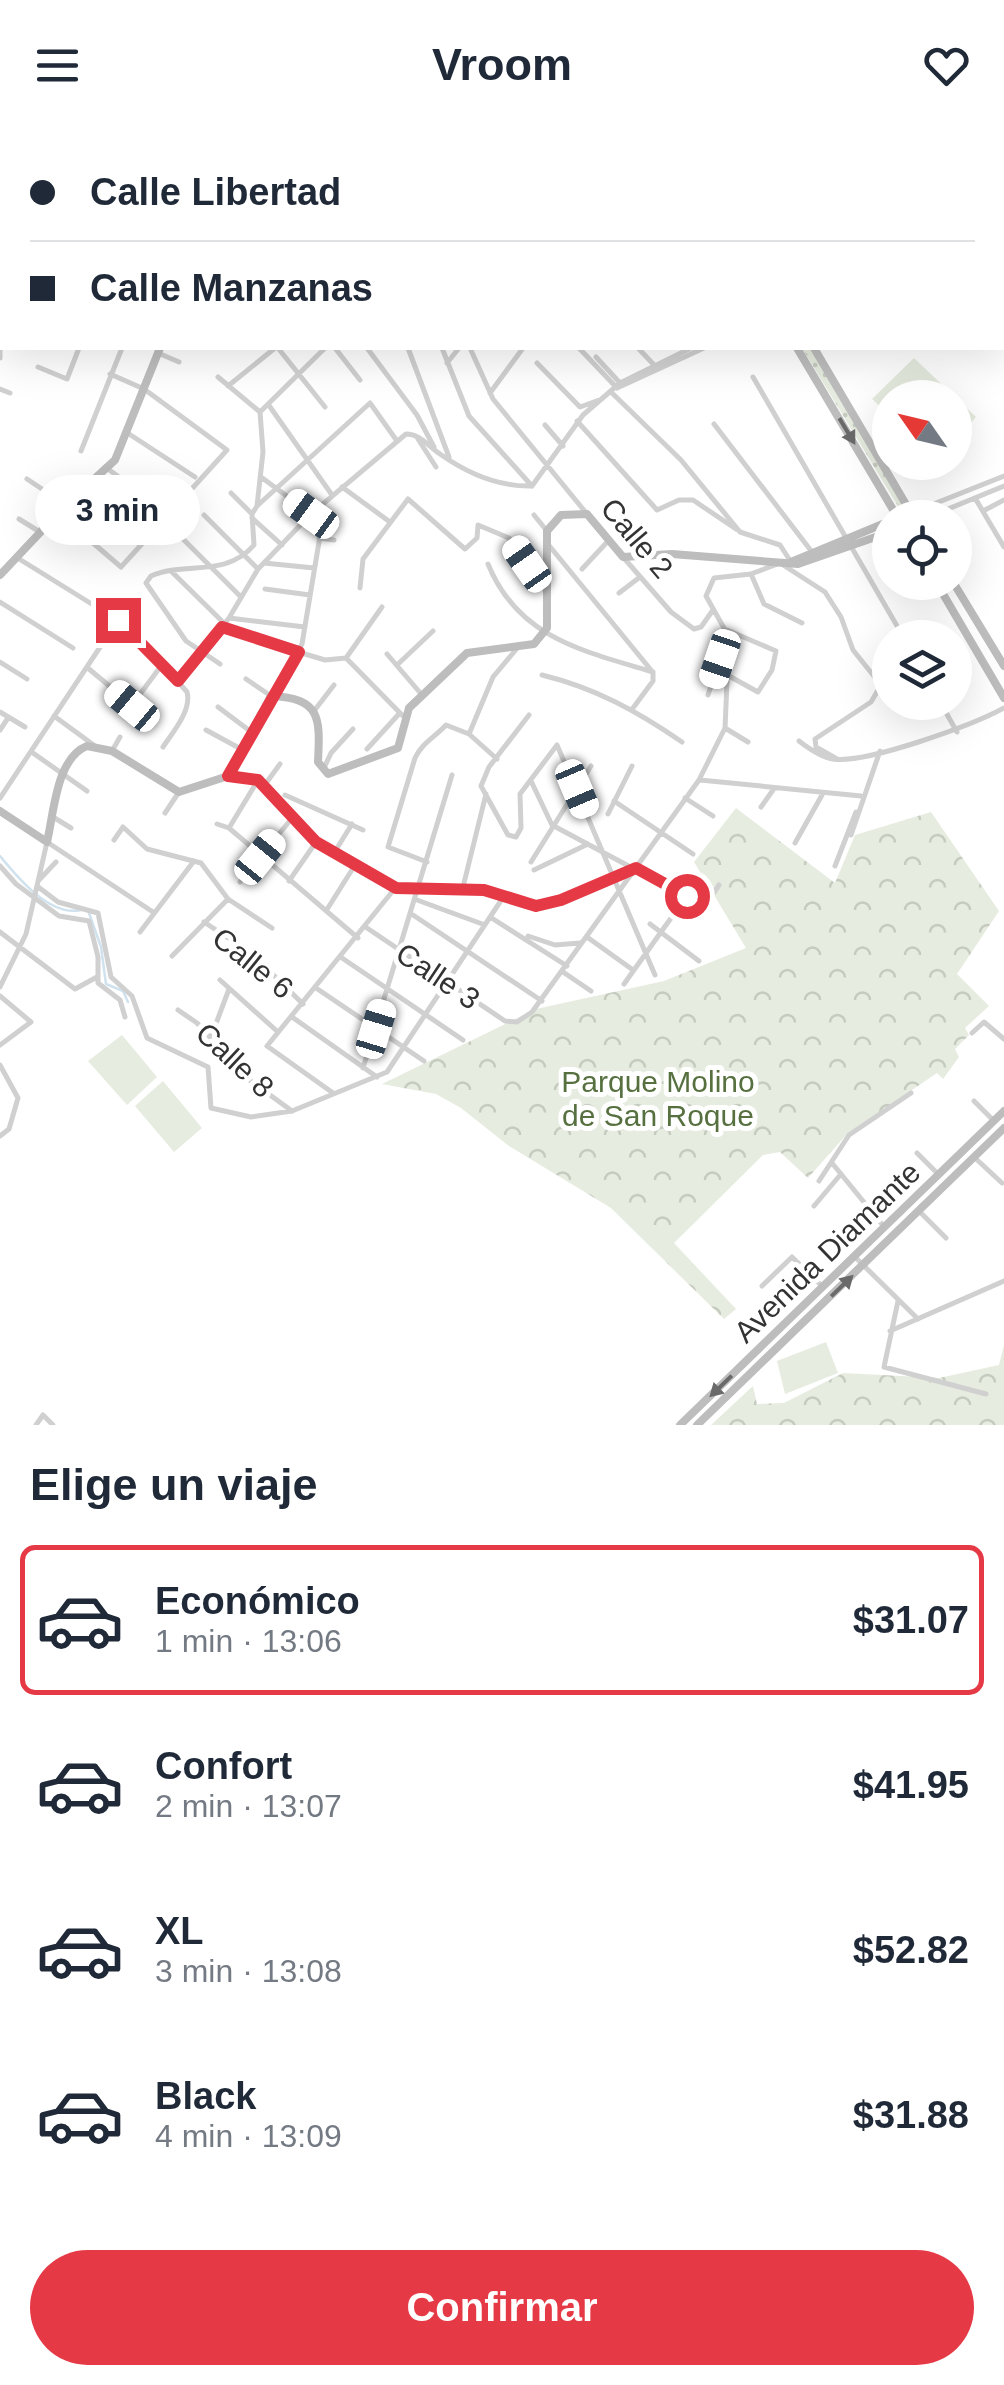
<!DOCTYPE html>
<html lang="es">
<meta charset="utf-8">
<style>
body{margin:0;font-family:Arial,sans-serif;background:#f6f6f7;color:#1f2937;height:100vh;display:flex;flex-direction:column;font-size:38px;white-space:nowrap}
*{box-sizing:border-box;margin:0}
p{font-size:32px;color:#747a83}
.icon{flex:none;width:55px;height:55px;fill:none;stroke:currentColor;stroke-width:2;stroke-linecap:round;stroke-linejoin:round}
.map{position:relative;height:1295px;overflow:hidden}
.drawer{display:flex;flex-direction:column;background:#fff;flex:1}
.drawer>*{flex:none}
.hud{position:absolute;left:0px;top:0px;width:1005px;height:220px;box-shadow:0 10px 40px #0002;display:grid;align-content:center;height:220px;padding:0 30px;background:#fff}
.needle{width:65px;rotate:304deg}
.controls{position:absolute;left:872px;top:250px;display:grid;gap:20px}
.controls a{display:grid;place-items:center;width:100px;height:100px;border-radius:50%;background:#fff;box-shadow:0 10px 40px #0002;font-size:50px}
.end{position:absolute;width:45px;height:45px;margin:-22px;border:12px solid #e63946;background:#fff;box-shadow:0 0 0 5px #fff}
.from{border-radius:50%}
.bubble{position:absolute;height:70px;border-radius:35px;background:#fff;box-shadow:0 10px 40px #0002;font-size:32px;font-weight:700;line-height:70px;text-align:center}
.car{position:absolute;width:30px;height:60px;margin:-30px -15px;border-radius:12px;box-shadow:0 0 8px 2px #0007;background:linear-gradient(#fff 24%,#345 0 40%,#fff 0 76%,#345 0 86%,#fff 0)}
.hud b{display:flex;align-items:center;gap:35px;height:95px;font-size:38px}
.hud b+b{border-top:2px solid #e0e1e3}
.hud i{width:25px;height:25px;background:#1f2937}
ul{padding:0;list-style:none}
li{display:flex;align-items:center;gap:30px;height:150px;margin:0 20px 15px;padding:0 10px;border:5px solid transparent;border-radius:15px}
li div{flex:1}
li b{display:block;font-size:38px}
li em{font-style:normal;font-weight:700}
li.current{border-color:#e63946}
li>.icon{width:90px;height:90px;stroke-width:1.5}
h2{padding:0 30px;font-size:45px;line-height:120px}
.primary-button{display:flex;gap:20px;margin-top:auto;padding:20px 30px}
.primary-button a{flex:1;height:115px;border-radius:60px;background:#e63946;color:#fff;font-size:40px;font-weight:700;line-height:115px;text-align:center}
header{display:flex;justify-content:space-between;align-items:center;height:130px;padding:0 30px;background:#fff;font-size:45px;font-weight:700}
.map>svg:first-child{display:block}
</style>
<header><svg class="icon" aria-label="menu" viewBox="0 0 24 24"><path d="M4 6h16M4 12h16M4 18h16"/></svg>Vroom<svg class="icon" aria-label="heart" viewBox="0 0 24 24"><path d="M12 20l-8-8c-3-5 5-10 8-4 3-6 11-1 8 4z"/></svg></header>
<div class="map">
<svg width="1004" height="1295" viewBox="0 0 1004 1295">
<defs>
<pattern id="grass-dots" width="8" height="8" patternUnits="userSpaceOnUse" patternTransform="scale(2.5)"><rect width="8" height="8" fill="#e6ecdf"/><path d="M2 2h.1M6 6h.1" fill="none" stroke="#c6cbc0" stroke-width="1.8" stroke-linecap="round"/></pattern>
<pattern id="forest-crowns" width="20" height="18" patternUnits="userSpaceOnUse" patternTransform="scale(2.5)"><rect width="20" height="18" fill="#e6ecdf"/><path d="M2 6a3 3 0 1 1 6 0M12 15a3 3 0 1 1 6 0" fill="none" stroke="#c6cbc0"/></pattern>
</defs>
<rect width="100%" height="100%" fill="#fff"/>
<path fill="url(#grass-dots)" d="M802,218H811L906,375L899,378Z"/>
<path fill="url(#forest-crowns)" d="M736,678L835,753L855,705L931,682L999,781L957,844L989,876L965,898L969,905L955,919L959,927L943,949L937,943L847,1004L808,1048L780,1022L763,1025L674,1113L736,1179L724,1189L611,1078L509,1016L461,978L436,964L382,954L536,879L664,851L746,818L694,732Z
M1004,1215V1295H711L753,1256L757,1274L784,1273L843,1243L939,1248L999,1235Z"/>
<path fill="#e6ecdf" d="M914,228L976,287L955,310V268H890V286L872,269Z
M122,905L157,947L127,975L88,931Z
M163,951L202,998L174,1022L135,976Z
M826,1212L838,1243L785,1264L777,1231Z"/>
<g fill="none" stroke-linecap="round" stroke-linejoin="round">
<path stroke="#cfe2ee" stroke-width="2.5" d="M0,726C18,748 50,787 81,780
M89,783L101,817L106,854L123,861L128,872"/>
<path stroke="#d0d0d0" stroke-width="5" d="M267,0L272,2
M366,0L368,2
M447,0L448,2
M569,0L572,2
M517,2L519,0
M547,2L549,0
M0,64L2,65
M0,109L2,102
M0,117L2,122
M0,166L2,167
M278,218L325,277
M335,218L360,250
M367,218L417,285L434,317
M408,218L449,327
M442,218L469,286L532,356
M470,218L493,269L587,384
M579,218L617,258
M638,218L656,237
M0,220V228
M158,223L179,232
M596,227L620,253
M447,233L459,218
M537,233L580,277L602,269
M38,237L67,249L79,218
M110,244L144,259L227,320L121,437L93,413L134,359
M218,247L260,282
M753,247L904,508
M228,256L275,218
M617,258L704,218
M0,259L10,263
M611,262L681,330L740,402L780,415L791,432
M490,263L523,218
M268,274L332,365
M260,282L325,218
M577,291L657,380L679,370H693L736,399
M714,294L812,422
M545,295L563,316
M126,302L195,347
M418,309L436,337
M81,321L122,218
M108,339L165,381
M261,347L311,384
M27,349L66,375
M532,356L583,285L620,253L691,218
M342,357L390,392
M231,363L252,384
M975,368L1004,417
M257,376L263,322L260,282
M983,381L1004,370
M911,383L1004,346
M204,385L258,439
M534,385L547,401
M252,388L282,415
M926,388L1004,356
M19,389L40,402
M319,408L334,410
M183,409L241,467
M547,413L651,540
M16,427L132,499L187,562C192,580 173,602 163,617
M623,427L671,482L694,499L701,497L713,480
M264,433L314,438
M488,434C518,508 583,521 653,542
M582,439L609,410
M171,441L234,503L325,530L346,528
M751,444L764,474L802,493
M360,458L363,429L408,369L465,419L477,408L478,395L509,408L545,460
M265,459L310,465
M619,463L640,447
M0,472L73,518
M229,488L305,497
M727,500L776,521L772,540L758,562L729,546
M387,524L422,565
M346,528L406,589
M346,528L382,477
M0,532L27,549
M220,534L186,511L146,453L151,446C185,431 226,448 254,415L252,384L257,376L370,273L397,311
M397,535L433,501
M89,539L132,575L161,536
M542,545C595,558 637,581 682,612
M246,549L271,566L302,514L323,388
M178,551L229,488L258,439L311,384L406,304C420,304 428,316 440,324C467,343 498,357 532,356
M708,565L720,529L727,522
M940,572L957,602
M218,577L250,601
M633,578L653,551V542
M314,581L334,555
M0,582L25,597
M529,585L489,637L481,656L508,705L516,707L521,698L520,664L557,615L655,845
M54,586L95,616
M725,598L748,612
M0,600L8,588
M206,600L241,619
M799,611C808,618 821,627 833,629C866,634 973,595 1004,578
M367,619L398,585
M112,621L120,607
M33,623L87,661
M497,629L469,604L493,547L519,516
M324,638L331,623L353,599
M229,646L258,650L316,711L396,757L484,760L536,776L561,771L633,740
M700,650L861,666
M531,651L552,695L709,779
M264,656L280,634
M285,665L363,700
M0,668L118,490
M685,668L713,686
M614,671L693,724
M761,677L773,660
M165,683L179,662
M608,684L632,636
M53,687L71,698
M217,694L229,698L358,808
M229,698L258,650
M851,705L880,621
M114,710L123,697L147,719L201,733L228,769L272,798
M795,713L822,665
M334,723L352,694
M427,732L388,717L415,628C422,613 435,607 446,595L469,604
M531,732L591,636
M0,736L16,754L59,786L89,791L98,827V853L120,870L125,887
M835,736L856,682
M534,740L588,714
M39,750L56,732
M289,751L316,712
M240,752L292,688
M37,756L58,772L98,783L111,847L132,866L147,908L208,937L211,978L251,987L292,981L387,942L504,766
M463,757L486,664
M417,770L485,795
M705,776L719,755
M326,781L355,735
M413,785L542,871
M490,787L567,836
M204,792L251,823L303,874
M650,794L699,831
M367,798L505,891L517,892L532,882L699,650L725,598L729,507L706,466L714,448L751,444L780,433L825,462L841,487L853,520L881,555L871,572L815,609L816,617L837,629
M0,802L75,859L97,847
M140,802L194,731
M528,806L555,815L580,813
M587,807L633,840
M172,826L228,769
M342,828L463,910
M563,842L591,861
M220,850L278,902
M624,854L686,767
M0,857L26,804L47,712L153,782
M316,858L424,931
M0,866L31,892L0,915
M178,880L197,893L248,949L292,981
M292,887L377,947
M972,903L984,892L1004,909
M211,907L229,859
M0,935L18,968L9,999L0,1006
M363,938L452,645
M333,963L267,916L396,757
M974,971L994,991
M917,1023L939,1045
M974,1027L1002,1053
M832,1033L885,1098
M819,1051L849,1005L911,963
M814,1076L841,1044
M918,1080L946,1108
M855,1127L918,1189
M762,1156L792,1127L823,1157
M898,1171L884,1237L986,1264
M890,1201L1004,1151
M36,1295L43,1285L53,1295"/>
<path stroke="#bdbdbd" stroke-width="8" d="M665,0L668,2
M683,0L686,2
M294,2L297,0
M998,2L1001,0
M1002,10L1004,9
M797,218L898,388
M814,218L914,388
M791,432L890,391
M0,445L66,375L115,330L160,218
M936,452L1004,568
M953,452L1004,536
M0,681L47,712C54,683 56,628 87,616L112,621L179,662L228,646L271,566C322,568 320,589 318,632L328,644L398,618L409,578L467,523L534,514L547,498V401L561,385L587,384L623,427L672,424L798,434L890,402
M680,1295L1004,981
M697,1295L1004,998"/>
</g>
<defs><path id="oneway-solid" d="M-6-.8H1V-3.2L6.5 0L1 3.2V.8H-6Z" transform="scale(2.5)"/></defs>
<g fill="#6a6a6a">
<use href="#oneway-solid" transform="translate(847 301) rotate(59)"/>
<use href="#oneway-solid" transform="translate(842 1156) rotate(-44)"/>
<use href="#oneway-solid" transform="translate(721 1256) rotate(136)"/>
</g>
<g fill="none" stroke-linecap="round" stroke-linejoin="round">
<path stroke="#e63946" stroke-width="12" d="M118,490L178,551L222,497L299,522L228,646L258,650L316,712L396,758L484,760L536,776L561,770L636,738L687,766"/>
</g>
<g text-anchor="middle" dominant-baseline="central" stroke-width="10" stroke-linejoin="round" paint-order="stroke">
<g font-size="30" fill="#333" stroke="#fff">
<text transform="translate(637 408) rotate(50)">Calle 2</text>
<text transform="translate(253 833) rotate(39)">Calle 6</text>
<text transform="translate(438 846) rotate(34)">Calle 3</text>
<text transform="translate(235 930) rotate(43)">Calle 8</text>
<text transform="translate(827 1122) rotate(-44)">Avenida Diamante</text>
</g>
<g font-size="30" fill="#56703f" stroke="#fff">
<text x="658" y="951">Parque Molino<tspan x="658" dy="34">de San Roque</tspan></text>
</g>
</g>
</svg>
<div class="controls">
<a><svg class="needle" viewBox="-14 -14 28 28"><path d="M0-13l5 13h-10z" fill="#e53935"/><path d="M0 13l5-13h-10z" fill="#747a83"/></svg></a>
<a><svg class="icon" aria-label="locate" viewBox="0 0 24 24"><circle cx="12" cy="12" r="6"/><path d="M12 2v4M12 18v4M2 12h4M18 12h4"/></svg></a>
<a><svg class="icon" aria-label="layers" viewBox="0 0 24 24"><path d="M12 4l9 5-9 5-9-5zM3 14l9 5 9-5"/></svg></a>
</div>
<i class="end from" style="left:687px;top:766px"></i>
<i class="end" style="left:118px;top:490px"></i>
<div class="bubble" style="left:35px;top:345px;width:165px">3 min</div>
<i class="car" style="left:311px;top:384px;rotate:306deg"></i>
<i class="car" style="left:527px;top:434px;rotate:325deg"></i>
<i class="car" style="left:720px;top:529px;rotate:199deg"></i>
<i class="car" style="left:132px;top:576px;rotate:310deg"></i>
<i class="car" style="left:577px;top:659px;rotate:157deg"></i>
<i class="car" style="left:260px;top:727px;rotate:39deg"></i>
<i class="car" style="left:376px;top:899px;rotate:17deg"></i>
<div class="hud">
<b><i class="from"></i>Calle Libertad</b>
<b><i></i>Calle Manzanas</b>
</div>
</div>
<section class="drawer">
<h2>Elige un viaje</h2>
<ul>
<li class="current"><svg class="icon" aria-label="car" viewBox="0 0 24 24"><path d="M5 17H2v-5l4-1 3-4h7l3 4 3 1v5h-3M9 17h6M6 11h13"/><circle cx="7" cy="17" r="2"/><circle cx="17" cy="17" r="2"/></svg><div><b>Económico</b><p>1 min · 13:06</p></div><em>$31.07</em></li>
<li><svg class="icon" aria-label="car" viewBox="0 0 24 24"><path d="M5 17H2v-5l4-1 3-4h7l3 4 3 1v5h-3M9 17h6M6 11h13"/><circle cx="7" cy="17" r="2"/><circle cx="17" cy="17" r="2"/></svg><div><b>Confort</b><p>2 min · 13:07</p></div><em>$41.95</em></li>
<li><svg class="icon" aria-label="car" viewBox="0 0 24 24"><path d="M5 17H2v-5l4-1 3-4h7l3 4 3 1v5h-3M9 17h6M6 11h13"/><circle cx="7" cy="17" r="2"/><circle cx="17" cy="17" r="2"/></svg><div><b>XL</b><p>3 min · 13:08</p></div><em>$52.82</em></li>
<li><svg class="icon" aria-label="car" viewBox="0 0 24 24"><path d="M5 17H2v-5l4-1 3-4h7l3 4 3 1v5h-3M9 17h6M6 11h13"/><circle cx="7" cy="17" r="2"/><circle cx="17" cy="17" r="2"/></svg><div><b>Black</b><p>4 min · 13:09</p></div><em>$31.88</em></li>
</ul>
<div class="primary-button"><a>Confirmar</a></div>
</section>
